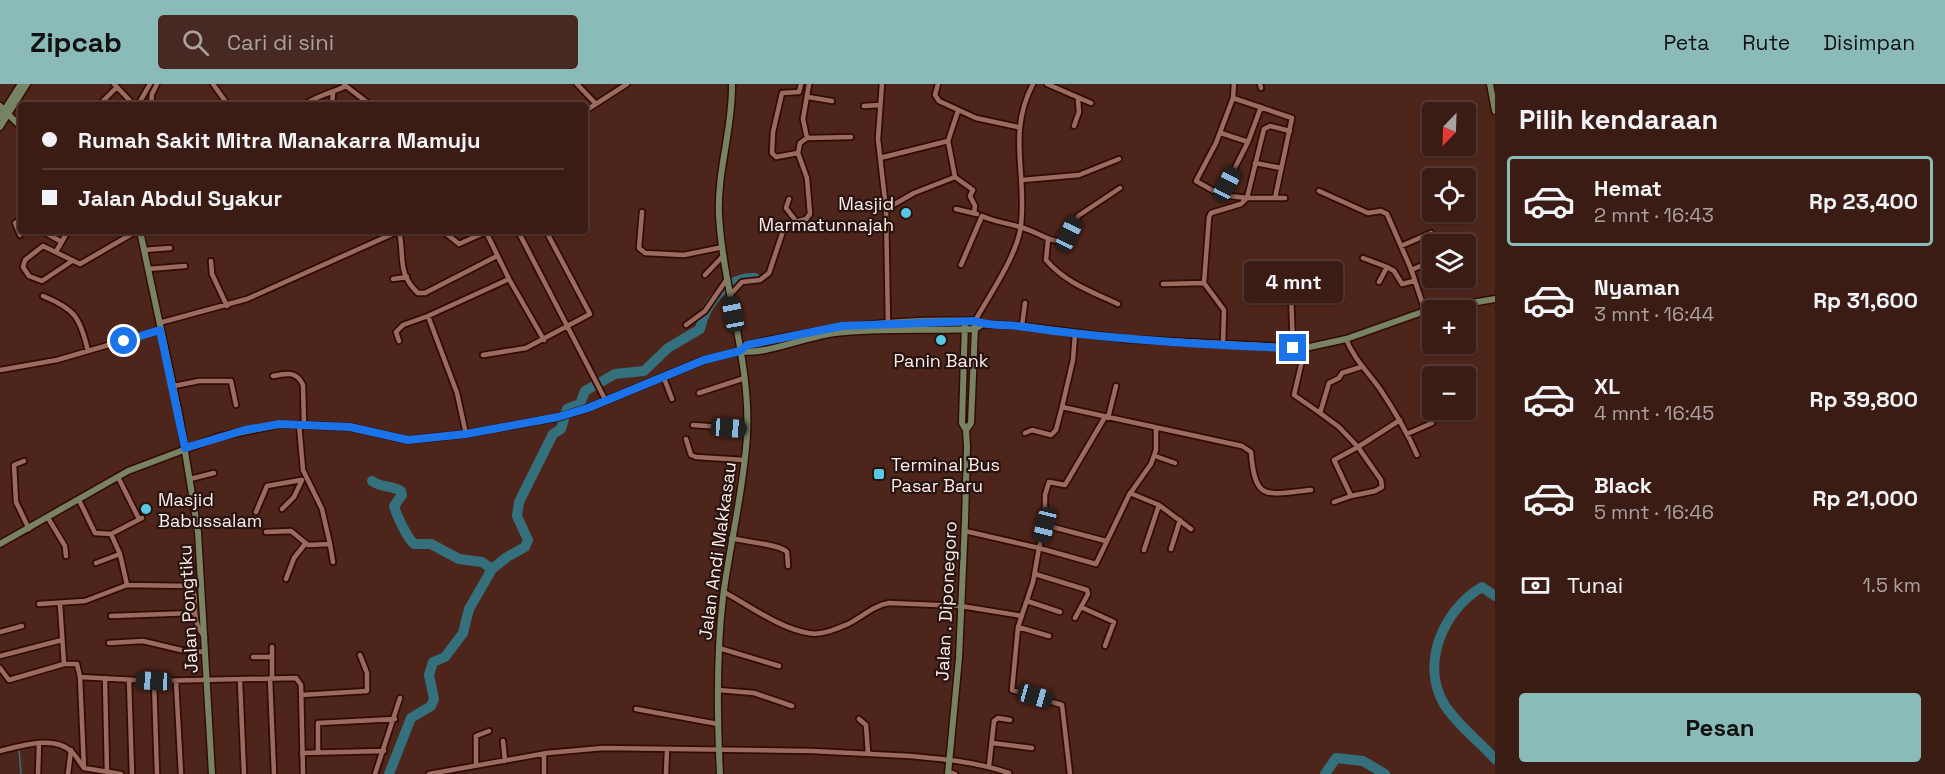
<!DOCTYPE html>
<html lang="id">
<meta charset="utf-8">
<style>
body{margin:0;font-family:"Space Grotesk",sans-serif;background:#452922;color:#f1f3f6;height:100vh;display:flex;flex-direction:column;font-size:22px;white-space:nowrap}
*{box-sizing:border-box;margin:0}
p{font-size:20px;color:#aba1a0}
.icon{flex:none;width:33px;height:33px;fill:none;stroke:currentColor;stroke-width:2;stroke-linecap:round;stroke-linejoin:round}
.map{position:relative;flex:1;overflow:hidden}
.drawer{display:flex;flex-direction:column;background:#3a1c14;width:450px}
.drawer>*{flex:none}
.top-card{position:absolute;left:18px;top:18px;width:570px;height:132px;border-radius:6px;box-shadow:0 2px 4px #0004,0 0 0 2px #543a34;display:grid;align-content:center;height:132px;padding:0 24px;background:#3a1c14}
.needle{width:39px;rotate:203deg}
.buttons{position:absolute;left:1422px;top:18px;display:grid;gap:12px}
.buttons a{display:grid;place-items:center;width:54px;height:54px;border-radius:6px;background:#3a1c14;box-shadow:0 2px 4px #0004,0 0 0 2px #543a34;font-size:30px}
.end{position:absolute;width:27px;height:27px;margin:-14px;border:8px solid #1a73e8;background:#fff;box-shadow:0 0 0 3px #fff}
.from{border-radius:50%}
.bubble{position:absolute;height:42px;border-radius:6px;background:#3a1c14;box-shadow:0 2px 4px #0004,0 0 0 2px #543a34;font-size:20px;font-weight:700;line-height:42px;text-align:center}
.car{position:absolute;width:18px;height:36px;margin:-18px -9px;border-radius:8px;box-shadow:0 0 4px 2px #0007;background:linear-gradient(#222 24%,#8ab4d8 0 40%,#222 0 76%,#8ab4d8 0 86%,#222 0)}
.top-card b{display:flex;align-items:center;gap:21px;height:57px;font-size:22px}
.top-card b+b{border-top:2px solid #543a34}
.top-card i{width:15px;height:15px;background:#f1f3f6}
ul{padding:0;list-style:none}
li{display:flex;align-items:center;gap:18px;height:90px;margin:0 12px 9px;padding:0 12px;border:3px solid transparent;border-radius:6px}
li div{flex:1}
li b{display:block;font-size:22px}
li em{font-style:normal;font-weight:700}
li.current{border-color:#8bbbb9}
li>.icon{width:54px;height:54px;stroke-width:1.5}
h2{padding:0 24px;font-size:27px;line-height:72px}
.pay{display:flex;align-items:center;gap:15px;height:66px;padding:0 24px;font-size:22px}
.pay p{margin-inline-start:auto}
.button{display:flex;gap:12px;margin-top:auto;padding:12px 24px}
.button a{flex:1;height:69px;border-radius:6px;background:#8bbbb9;color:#111;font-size:24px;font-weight:700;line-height:69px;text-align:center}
header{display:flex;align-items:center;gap:36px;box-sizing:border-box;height:84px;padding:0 30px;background:#8bbbb9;color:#111}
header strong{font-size:28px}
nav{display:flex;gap:33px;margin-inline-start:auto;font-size:21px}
.search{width:420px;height:54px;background:#452922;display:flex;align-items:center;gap:15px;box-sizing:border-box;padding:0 21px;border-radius:6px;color:#aba1a0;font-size:22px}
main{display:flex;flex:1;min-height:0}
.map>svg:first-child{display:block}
</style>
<header>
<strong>Zipcab</strong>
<div class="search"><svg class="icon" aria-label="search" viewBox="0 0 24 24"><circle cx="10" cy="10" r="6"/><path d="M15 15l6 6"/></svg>Cari di sini</div>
<nav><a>Peta</a><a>Rute</a><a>Disimpan</a></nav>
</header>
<main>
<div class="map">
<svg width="1495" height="690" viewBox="0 0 1495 690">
<rect width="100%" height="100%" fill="#4e251b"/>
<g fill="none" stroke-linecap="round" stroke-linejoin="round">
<path stroke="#35707d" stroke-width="1.5" d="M19,665L21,690"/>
<path stroke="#35707d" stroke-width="10" d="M372,397C381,404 391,401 401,407L402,411L394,422C397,432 406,452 414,460H431L459,475L482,478L492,485
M1495,512L1482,503C1444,525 1420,579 1444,620C1457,641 1479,657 1495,675
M389,690L411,634L431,622L434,615L429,591L433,578L445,573L463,549L469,525L492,485L507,473L525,463L528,456L517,432L519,418L553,350L561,345L567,325L580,320L585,307L615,290L644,287L668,264L700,245C705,220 726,193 755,194
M1325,690L1336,674L1363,677L1385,690"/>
<defs>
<path id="street" d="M114,0L134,21
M213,0L228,21
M577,0L595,19
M882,0L878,55L886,125L888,241
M938,0L935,11L939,17L976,34L1018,43
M1047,0L1091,19
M1234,0L1233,14L1292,34L1275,114H1285
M1260,0L1261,4
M346,2L368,19L367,21
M808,13L832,17
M1233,14L1216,59L1196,97L1221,111L1248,58
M99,21L117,3
M138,21L150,0
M151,21L152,10L157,0
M305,21C309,15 336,7 346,2L344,0
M332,21L333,9
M864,22L879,21
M585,27L627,0
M1074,42L1079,28L1078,16
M1221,49L1248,58L1261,23
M807,54L851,53
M798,69L776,73L772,69L773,48L782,9L799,8L801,0
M880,74L948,57
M1255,79L1281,84
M955,93L973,106L970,112L975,122L974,129
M1022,96L1079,91L1119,75
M1319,107L1368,129L1381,127L1387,130L1411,185L1425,227
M1221,111L1247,114
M1275,114H1247L1264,45L1270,42L1290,47
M789,115L786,124L796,137
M886,125L914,109L955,93L948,57L958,27
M956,125L977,130
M642,128L639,164L645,169L684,171L723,163
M42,147L60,157
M399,147C405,171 396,189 418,209H425L497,172
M443,147L459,160L488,147
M518,147L606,317
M486,148L509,195
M20,151L15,139L21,135
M1048,156L1046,176C1066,199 1090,207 1118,220
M1401,162L1431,149
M57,166L68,147
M144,166L170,164
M1363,174L1387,183
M72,177L42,197L29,192L23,183L25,176L43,162L80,180L137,147
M211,177L212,190L227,222
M961,181L982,132C995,138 1007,139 1020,143C1036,147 1048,158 1066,158L1078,132L1120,104
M148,185L185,182
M1411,186L1432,177
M705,191L724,171
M393,195L407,193
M1379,198L1387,183L1394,187L1402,200L1414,197
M1163,200L1204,199
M730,211L742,198L760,196L769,189L785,141L806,135L810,130L807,94L798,69L800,59L807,54L803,35L809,0
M43,212C75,225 80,233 88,267
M428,232L457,309L466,350
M975,237C990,210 1018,170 1021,141C1027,89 1007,49 1033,0
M159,239L247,215L399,147
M686,241L705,227L727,195
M1022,242L1025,219
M1075,250L1073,276L1062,323L1242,362L1251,368C1255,419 1266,410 1311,406
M1346,255C1354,275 1368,288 1380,305C1394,326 1407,348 1417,371
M399,257L396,248L403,241L428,232L509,195L544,256
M1223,261L1224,226L1204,199L1209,133L1211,129L1241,120L1247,114
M1293,264L1291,210L1306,204H1323
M1305,264L1294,311L1320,329
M483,271L526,264L590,230L546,147
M1361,283L1342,289L1339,294L1329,299L1320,329L1339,343L1358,363L1334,376L1351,412L1375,407L1382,403L1381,396L1358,363L1400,336
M0,286L57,276L160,246
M273,292C286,289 297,287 303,301L304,340
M664,294L672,315
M174,302L199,297H231L236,321
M699,309L745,294
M1105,333L1065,401L1049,398L1045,411V441L1106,457
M1108,334L1116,302
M693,341L747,345
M1025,349L1032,346L1051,351L1056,346L1062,323
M1407,350L1432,339
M686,355L691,371L696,373L744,376
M1155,372L1175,379
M24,377L14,381L16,418L29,445
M118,393L139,435
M190,395L214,389
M1130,409L1159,421L1144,466
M79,416L95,449L111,450
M1334,418L1351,412
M1159,421L1191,445
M282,425L294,413L302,396
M256,428L267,402L301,396
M48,434L65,462L66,472
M1045,441L1039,464L1096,480L1129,411L1151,380L1156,366V344
M965,447L1039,464L1033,498L1018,543L1049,552
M266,448L291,447L308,461L330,460L322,425L303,386L299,340
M731,454C745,458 780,460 787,468L788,482
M330,460L333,478
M1171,465L1180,436
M96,479L120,470
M1035,490L1087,506L1088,510L1075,534
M286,495L294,474L305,460
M127,501L120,470L111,450L142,434
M724,508C750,522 779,544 808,549C821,552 836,545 848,540C862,533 874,521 889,519L961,522L1022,532
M1027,517L1060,528
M39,520L85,517L127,501L191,502C200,514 188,535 205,553
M60,520L64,580
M1083,524L1114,538L1105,562
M111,532L193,529
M1018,543L1012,606L1062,621L1070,690
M0,548L22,542
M109,559L143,557L181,566L205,568
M272,563V595
M719,564L779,582
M0,572L62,556
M253,573H272
M0,584L9,596L64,580H77L80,593L84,684
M80,593L154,597L296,594L301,601L303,690
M105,594L107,688
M270,595L274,690
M129,596L132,690
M154,597L157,690
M176,597L181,690
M240,597L244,690
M718,606L754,609L792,622
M301,611L367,607V589L360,571
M636,625L718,640
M859,635L866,641L868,669
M503,657L505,677
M992,659L1032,664
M0,667C20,662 56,650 73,669C77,673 80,679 84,684L121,690
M302,669L384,667
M318,669V639L395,635
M476,681V652L489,647
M989,682L994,637L998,634L1010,636
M948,688L955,690
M38,690L39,659
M68,690L71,666
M375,690L400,614
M429,690L547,669L603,664L812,667L910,672C944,675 977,678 1009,689
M544,690V670
M666,690L667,665"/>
<path id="secondary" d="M1490,0L1495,27
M0,22L21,43
M0,33L21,0
M0,43L27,0
M140,147L179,330L198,448L212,690
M740,267C763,272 808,252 835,249C882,244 929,247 975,245L983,240
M966,346L971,339L975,243
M0,460L128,387L218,353L281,340L350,343L408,356L466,350L559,333L588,324L704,276L740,267L747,261C822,244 898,234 975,237L983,240L1022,242L1126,255L1305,264L1346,255L1425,227L1495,215
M720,690C717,631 716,572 723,513C730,459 744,405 747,351C751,277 723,205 719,131C717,86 733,44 732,0
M948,690L959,574L965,437L967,362L966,346L962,339L965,237"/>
</defs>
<use href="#street" stroke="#320b04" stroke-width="8"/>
<use href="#secondary" stroke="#320b04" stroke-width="9"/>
<use href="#street" stroke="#9b6b5f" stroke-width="4.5"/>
<use href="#secondary" stroke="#788363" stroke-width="6"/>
</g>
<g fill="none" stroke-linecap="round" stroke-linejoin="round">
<path stroke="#1a73e8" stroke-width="8" d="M124,257L160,246L185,364L245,346L280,340L350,343L408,356L466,350L558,333L588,324L704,276L740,267L747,261L842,242L975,237C991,243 1009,240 1025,243C1114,256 1204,261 1293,264"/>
</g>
<g fill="#57c9e2" stroke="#271410" stroke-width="2">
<circle cx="906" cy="129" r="6"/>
<circle cx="941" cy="256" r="6"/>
<rect x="873" y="384" width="12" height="12" rx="3"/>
<circle cx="146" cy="425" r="6"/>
</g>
<g text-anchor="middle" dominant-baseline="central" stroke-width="4.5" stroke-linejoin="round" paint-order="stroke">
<g font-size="18" fill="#feede9" stroke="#271410" text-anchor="start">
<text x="894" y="119" text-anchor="end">Masjid<tspan x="894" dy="21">Marmatunnajah</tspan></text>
<text x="941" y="276" text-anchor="middle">Panin Bank</text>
<text x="891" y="380">Terminal Bus<tspan x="891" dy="21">Pasar Baru</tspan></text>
<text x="158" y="415">Masjid<tspan x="158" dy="21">Babussalam</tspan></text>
</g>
<g font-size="18" fill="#feede9" stroke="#271410">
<text transform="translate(717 467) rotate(-82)">Jalan Andi Makkasau</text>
<text transform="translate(946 517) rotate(-87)">Jalan . Diponegoro</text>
<text transform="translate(188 525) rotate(-93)">Jalan Pongtiku</text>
</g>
</g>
</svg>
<div class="buttons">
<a><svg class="needle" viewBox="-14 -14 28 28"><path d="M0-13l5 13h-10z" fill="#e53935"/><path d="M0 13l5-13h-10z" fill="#aba1a0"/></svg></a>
<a><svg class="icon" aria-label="locate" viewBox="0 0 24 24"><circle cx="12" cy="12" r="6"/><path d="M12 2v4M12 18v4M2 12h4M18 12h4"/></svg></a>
<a><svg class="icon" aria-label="layers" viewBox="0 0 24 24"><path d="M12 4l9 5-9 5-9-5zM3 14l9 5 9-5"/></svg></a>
<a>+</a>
<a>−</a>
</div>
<i class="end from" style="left:124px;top:257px"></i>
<i class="end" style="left:1293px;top:264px"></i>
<div class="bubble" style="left:1244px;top:177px;width:99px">4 mnt</div>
<i class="car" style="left:1227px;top:100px;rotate:28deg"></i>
<i class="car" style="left:1069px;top:150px;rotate:25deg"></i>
<i class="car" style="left:733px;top:230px;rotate:349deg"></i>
<i class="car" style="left:729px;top:344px;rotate:94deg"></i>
<i class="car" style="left:1045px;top:441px;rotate:194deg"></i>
<i class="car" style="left:154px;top:597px;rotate:273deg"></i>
<i class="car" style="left:1035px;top:612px;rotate:106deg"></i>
<div class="top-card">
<b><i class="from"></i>Rumah Sakit Mitra Manakarra Mamuju</b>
<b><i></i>Jalan Abdul Syakur</b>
</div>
</div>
<section class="drawer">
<h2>Pilih kendaraan</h2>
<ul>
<li class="current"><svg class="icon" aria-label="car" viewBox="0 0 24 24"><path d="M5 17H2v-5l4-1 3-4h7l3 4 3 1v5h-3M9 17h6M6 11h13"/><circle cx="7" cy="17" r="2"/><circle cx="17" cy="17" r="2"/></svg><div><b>Hemat</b><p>2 mnt · 16:43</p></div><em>Rp 23,400</em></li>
<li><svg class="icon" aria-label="car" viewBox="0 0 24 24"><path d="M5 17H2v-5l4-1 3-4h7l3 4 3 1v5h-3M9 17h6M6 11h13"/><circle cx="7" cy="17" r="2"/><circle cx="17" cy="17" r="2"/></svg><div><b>Nyaman</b><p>3 mnt · 16:44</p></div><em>Rp 31,600</em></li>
<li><svg class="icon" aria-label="car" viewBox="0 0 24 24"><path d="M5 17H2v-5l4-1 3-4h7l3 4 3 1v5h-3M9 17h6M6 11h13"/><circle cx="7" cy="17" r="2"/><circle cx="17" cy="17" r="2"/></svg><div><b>XL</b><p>4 mnt · 16:45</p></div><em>Rp 39,800</em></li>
<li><svg class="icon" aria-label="car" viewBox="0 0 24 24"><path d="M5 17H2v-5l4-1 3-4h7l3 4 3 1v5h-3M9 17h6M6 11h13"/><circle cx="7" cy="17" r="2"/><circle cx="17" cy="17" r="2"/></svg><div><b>Black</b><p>5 mnt · 16:46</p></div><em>Rp 21,000</em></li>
</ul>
<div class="pay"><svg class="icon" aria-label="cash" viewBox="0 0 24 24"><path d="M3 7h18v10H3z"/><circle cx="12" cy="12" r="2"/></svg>Tunai<p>1.5 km</p></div>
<div class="button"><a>Pesan</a></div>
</section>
</main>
